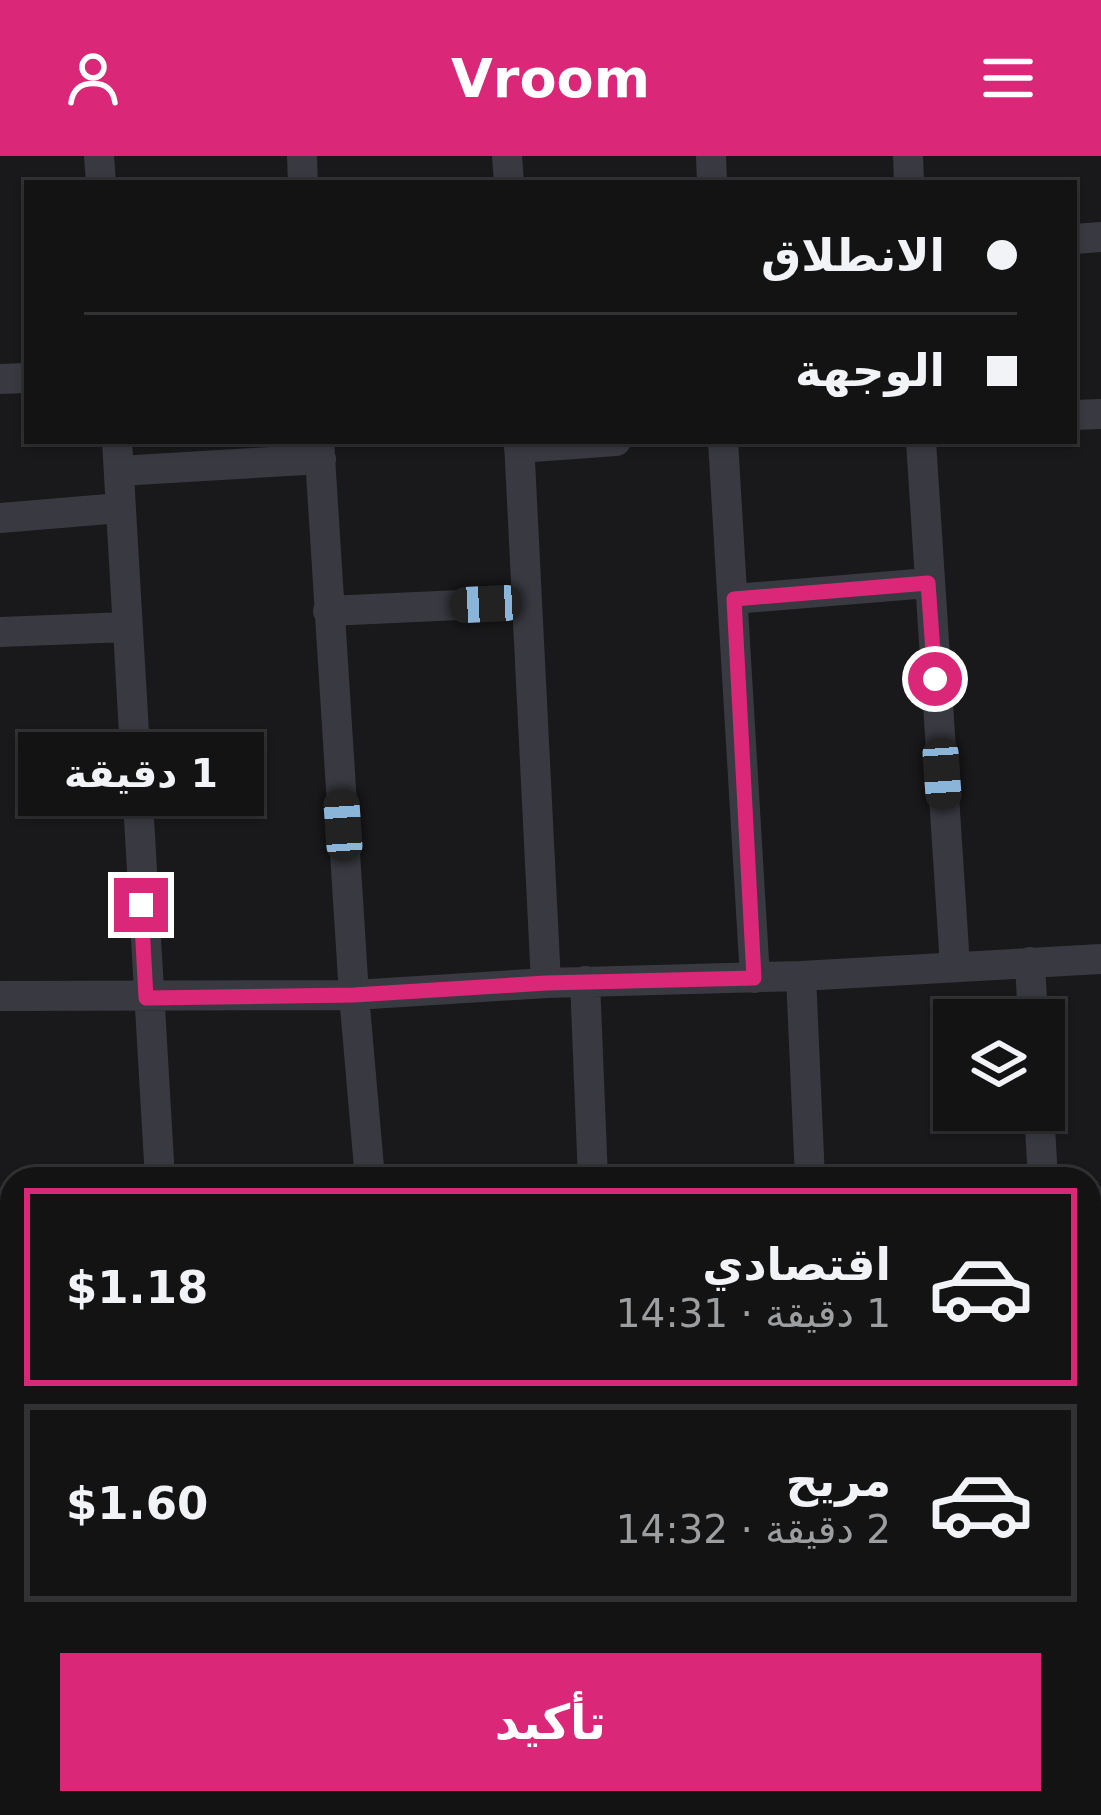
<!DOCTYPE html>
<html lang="ar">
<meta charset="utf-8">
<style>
body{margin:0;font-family:"DejaVu Sans","Noto Sans Arabic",sans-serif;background:#1c1c1d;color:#f1f3f6;direction:rtl;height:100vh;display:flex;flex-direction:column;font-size:45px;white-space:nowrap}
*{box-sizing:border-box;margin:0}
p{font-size:39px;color:#9d9ea0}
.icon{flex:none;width:66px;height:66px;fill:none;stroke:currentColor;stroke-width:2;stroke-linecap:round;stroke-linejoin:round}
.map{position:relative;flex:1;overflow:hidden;direction:ltr}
.panel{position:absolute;left:0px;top:1011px;width:1101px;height:648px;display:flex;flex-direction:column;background:#131314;border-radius:36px 36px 0 0;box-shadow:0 3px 9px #0004,0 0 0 3px #323234;direction:rtl}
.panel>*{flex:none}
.top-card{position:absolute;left:24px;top:24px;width:1053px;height:264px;border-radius:0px;box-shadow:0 3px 9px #0004,0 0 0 3px #323234;direction:rtl;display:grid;align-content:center;height:264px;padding:0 60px;background:#131314}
.tools{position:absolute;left:933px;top:843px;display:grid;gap:24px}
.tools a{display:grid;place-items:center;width:132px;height:132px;border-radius:0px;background:#131314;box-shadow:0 3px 9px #0004,0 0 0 3px #323234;font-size:60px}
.end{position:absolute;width:54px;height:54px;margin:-27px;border:15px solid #db2777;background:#fff;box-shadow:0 0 0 6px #fff}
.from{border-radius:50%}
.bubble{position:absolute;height:84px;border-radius:0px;background:#131314;box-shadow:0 3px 9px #0004,0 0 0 3px #323234;font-size:39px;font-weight:800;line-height:84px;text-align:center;direction:rtl}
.car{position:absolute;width:36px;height:72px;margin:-36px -18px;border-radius:15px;box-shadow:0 0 9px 3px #0007;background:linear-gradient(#222 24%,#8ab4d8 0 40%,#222 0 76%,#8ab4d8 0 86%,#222 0)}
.top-card b{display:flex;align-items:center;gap:42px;height:114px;font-size:45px}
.top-card b+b{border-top:3px solid #323234}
.top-card i{width:30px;height:30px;background:#f1f3f6}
ul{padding:21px 0 0;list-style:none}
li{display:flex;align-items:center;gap:36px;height:198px;margin:0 24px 18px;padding:0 36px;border:6px solid #323234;border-radius:0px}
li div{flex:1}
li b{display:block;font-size:45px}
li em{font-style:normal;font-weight:800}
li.selected{border-color:#db2777}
li>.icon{width:108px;height:108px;stroke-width:1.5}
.primary-button{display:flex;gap:24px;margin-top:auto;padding:24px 60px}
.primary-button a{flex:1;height:138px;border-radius:0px;background:#db2777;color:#fff;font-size:48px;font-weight:800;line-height:138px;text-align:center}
header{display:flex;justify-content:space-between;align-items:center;height:156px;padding:0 60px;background:#db2777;color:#fff;font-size:54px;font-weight:800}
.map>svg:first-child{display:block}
</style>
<header><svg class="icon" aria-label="menu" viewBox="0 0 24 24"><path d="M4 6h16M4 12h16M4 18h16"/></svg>Vroom<svg class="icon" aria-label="person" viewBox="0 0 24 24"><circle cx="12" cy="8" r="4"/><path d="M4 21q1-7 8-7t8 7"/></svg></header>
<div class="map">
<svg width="1101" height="1659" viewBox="0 0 1101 1659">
<rect width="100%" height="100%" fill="#19191b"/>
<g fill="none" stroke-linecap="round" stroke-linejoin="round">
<path stroke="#393a41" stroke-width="30" d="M99,0L101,27
M302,0L303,27
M507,0L509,27
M711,0L712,27
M908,0L909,27
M1074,83L1101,81
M0,223L27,222
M1074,259L1101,258
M117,285L160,1023
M319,285L354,839L370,1023
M519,285L546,827
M723,285L755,822
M921,285L955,810
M519,292L616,285
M119,315L321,303
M0,362L120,352
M734,443L928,427
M328,455L526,446
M0,476L127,471
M1030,806L1033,864
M801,820L810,1023
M585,825L593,1023
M0,840L354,839L546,827L801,820L1101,803
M1039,954L1043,1023
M0,1252L12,1254
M1089,1412H1101
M197,1647V1659
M403,1647V1659
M619,1647L620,1659
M832,1647V1659
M1080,1647L1081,1659"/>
</g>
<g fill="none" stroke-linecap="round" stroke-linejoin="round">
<path stroke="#db2777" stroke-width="15" d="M141,749L146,842L354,839L546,827L754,822L734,443L928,427L935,523"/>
</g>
</svg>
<div class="tools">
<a><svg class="icon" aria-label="layers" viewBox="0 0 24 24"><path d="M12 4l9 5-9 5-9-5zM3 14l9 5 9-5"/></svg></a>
</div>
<i class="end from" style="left:935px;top:523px"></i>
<i class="end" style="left:141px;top:749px"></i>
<div class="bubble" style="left:18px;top:576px;width:246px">1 دقيقة</div>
<i class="car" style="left:486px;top:448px;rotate:267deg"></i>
<i class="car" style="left:942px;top:618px;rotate:176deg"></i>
<i class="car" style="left:343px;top:669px;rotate:356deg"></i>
<div class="top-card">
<b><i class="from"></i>الانطلاق</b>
<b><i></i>الوجهة</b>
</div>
<section class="panel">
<ul>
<li class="selected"><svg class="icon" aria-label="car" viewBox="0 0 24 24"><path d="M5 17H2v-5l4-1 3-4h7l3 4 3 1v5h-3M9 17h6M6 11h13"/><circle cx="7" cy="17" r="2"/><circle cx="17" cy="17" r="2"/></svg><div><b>اقتصادي</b><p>1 دقيقة · 14:31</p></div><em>$1.18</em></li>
<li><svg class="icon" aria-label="car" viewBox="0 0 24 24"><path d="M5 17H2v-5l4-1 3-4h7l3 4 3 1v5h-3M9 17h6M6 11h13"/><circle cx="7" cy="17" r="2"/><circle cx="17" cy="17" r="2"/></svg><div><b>مريح</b><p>2 دقيقة · 14:32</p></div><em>$1.60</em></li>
</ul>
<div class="primary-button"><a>تأكيد</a></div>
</section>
</div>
